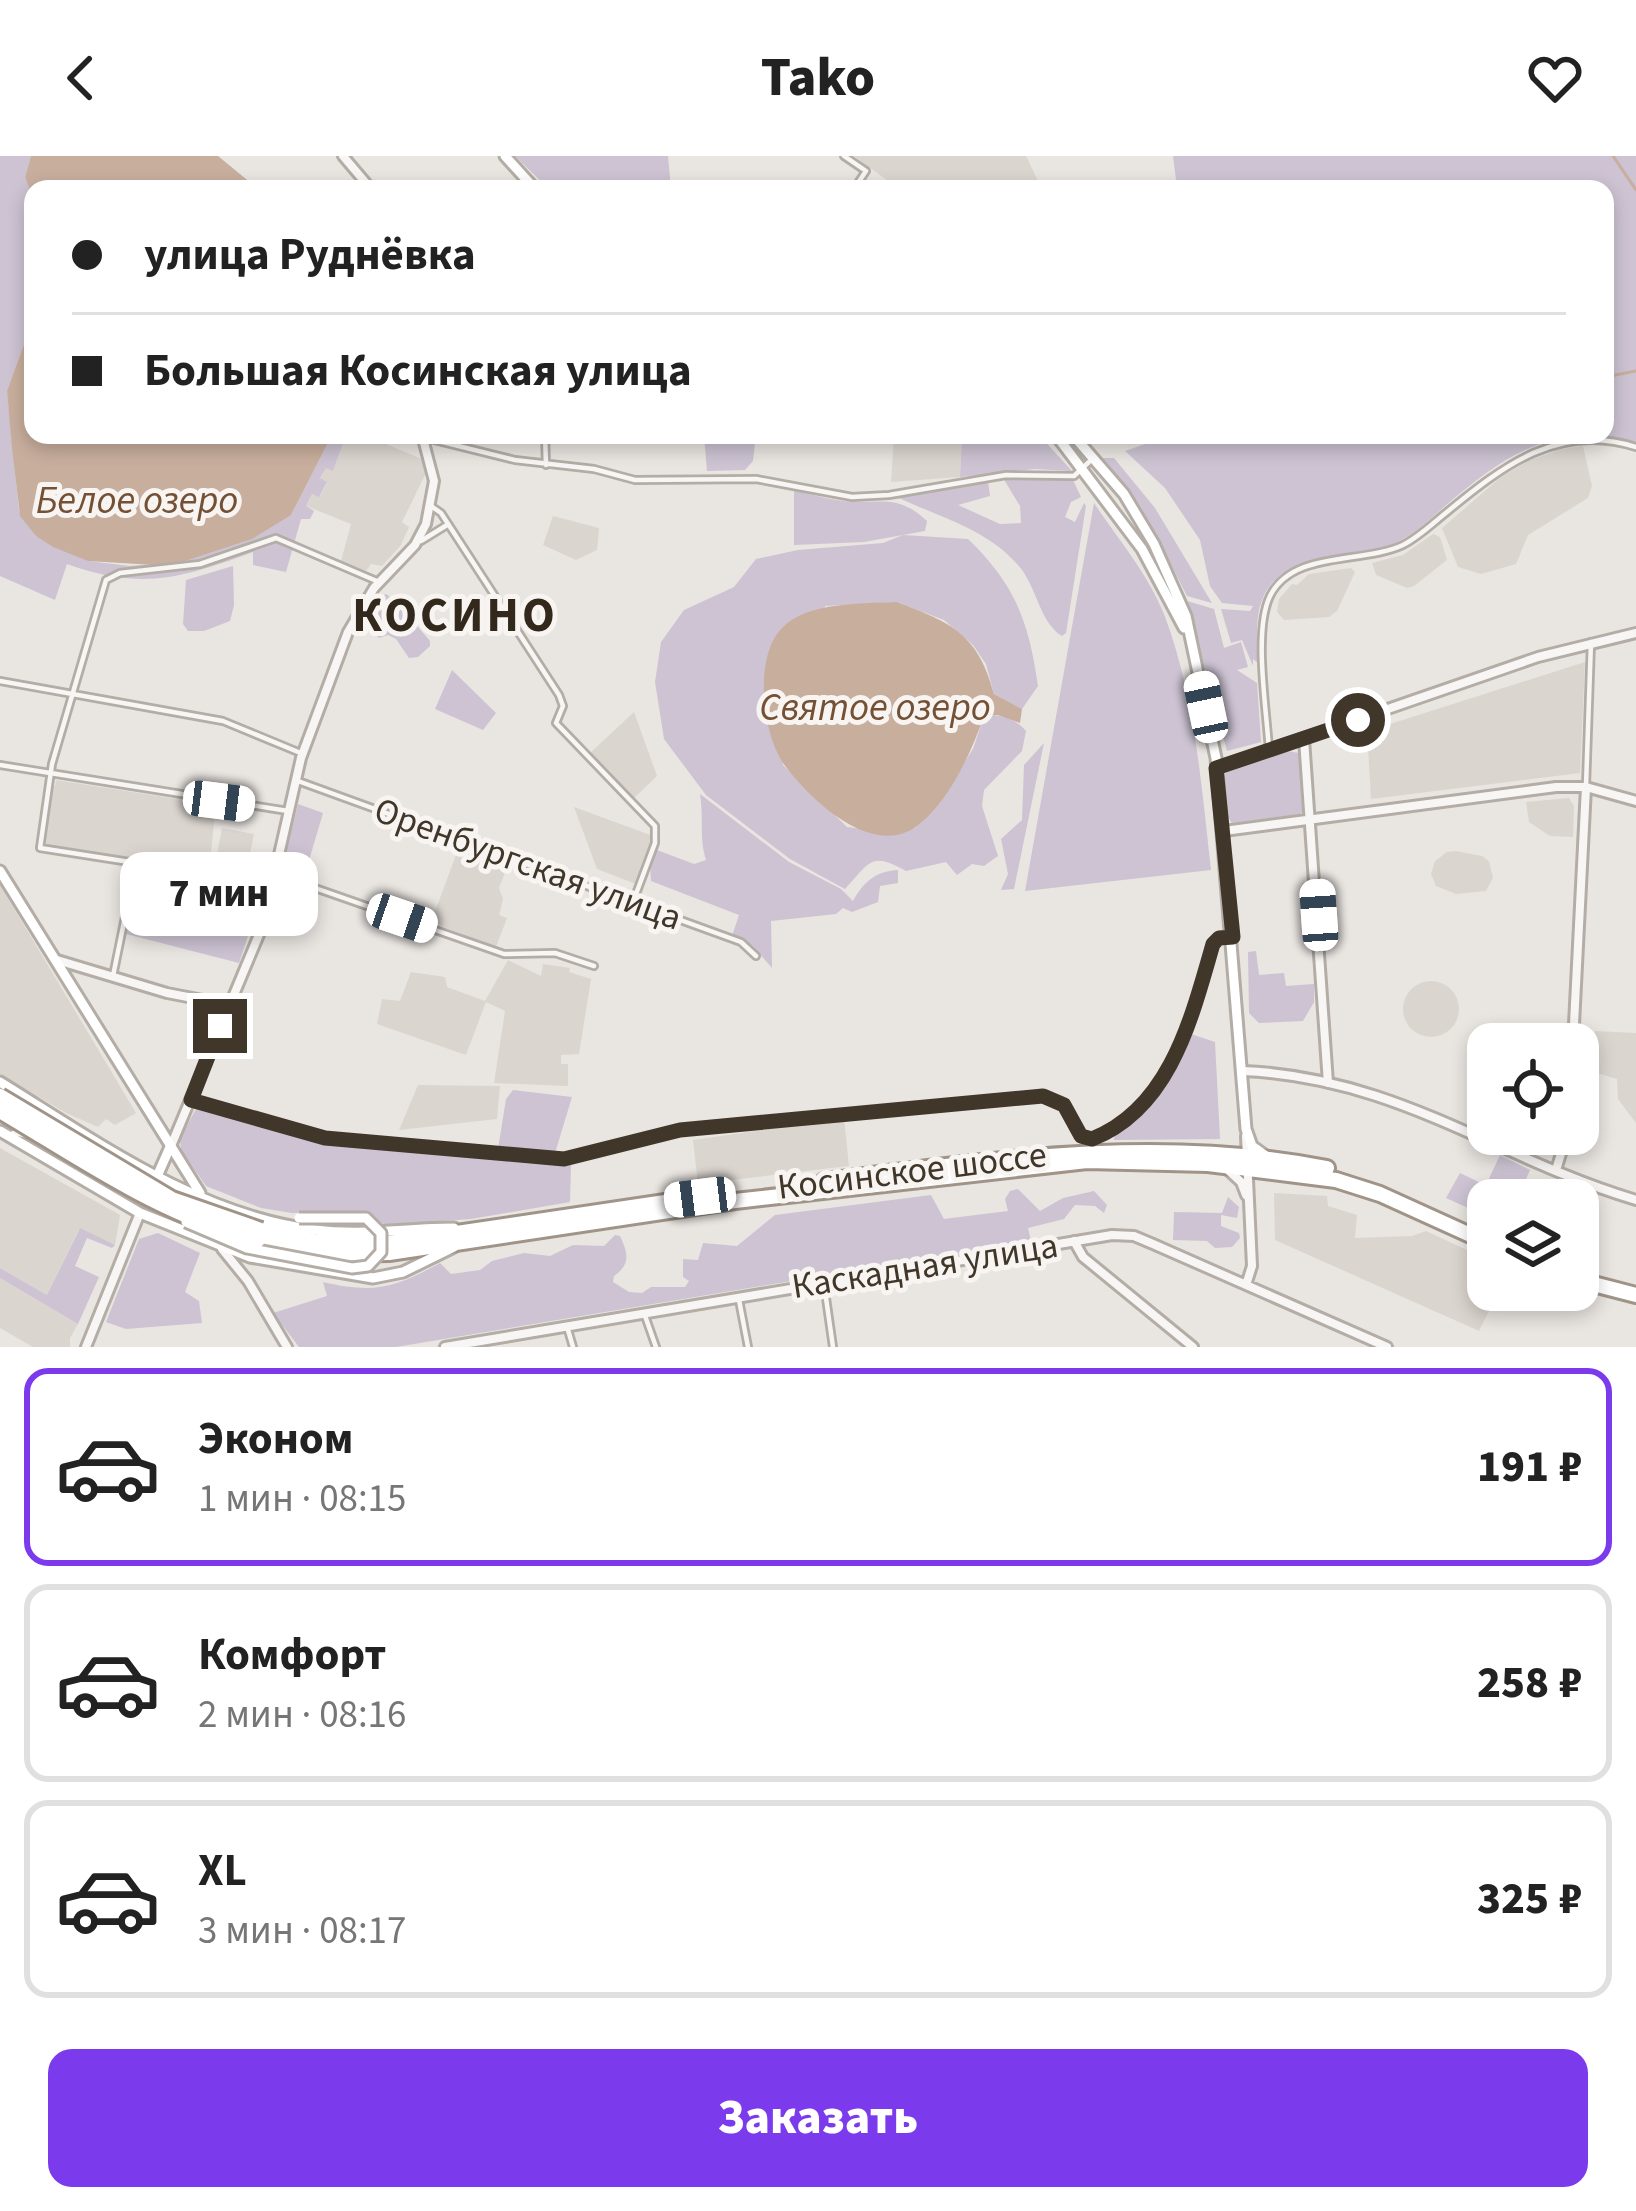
<!DOCTYPE html>
<html lang="ru">
<meta charset="utf-8">
<style>
body{margin:0;font-family:"Source Sans 3",sans-serif;background:#f2f2f2;color:#222;height:100vh;display:flex;flex-direction:column;font-size:45px;white-space:nowrap}
*{box-sizing:border-box;margin:0}
p{font-size:39px;color:#767676}
.icon{flex:none;width:66px;height:66px;fill:none;stroke:currentColor;stroke-width:2;stroke-linecap:round;stroke-linejoin:round}
.map{position:relative;height:1191px;overflow:hidden}
.drawer{display:flex;flex-direction:column;background:#fff;flex:1}
.drawer>*{flex:none}
.top-card{position:absolute;left:24px;top:24px;width:1590px;height:264px;border-radius:24px;box-shadow:0 6px 18px #0003;display:grid;align-content:center;height:264px;padding:0 48px;background:#fff}
.tools{position:absolute;left:1467px;top:867px;display:grid;gap:24px}
.tools a{display:grid;place-items:center;width:132px;height:132px;border-radius:24px;background:#fff;box-shadow:0 6px 18px #0003;font-size:60px}
.end{position:absolute;width:54px;height:54px;margin:-27px;border:15px solid #41362a;background:#fff;box-shadow:0 0 0 6px #fff}
.from{border-radius:50%}
.bubble{position:absolute;height:84px;border-radius:24px;background:#fff;box-shadow:0 6px 18px #0003;font-size:39px;font-weight:800;line-height:84px;text-align:center}
.car{position:absolute;width:36px;height:72px;margin:-36px -18px;border-radius:15px;box-shadow:0 0 9px 3px #0007;background:linear-gradient(#fff 24%,#345 0 40%,#fff 0 76%,#345 0 86%,#fff 0)}
.top-card b{display:flex;align-items:center;gap:42px;height:114px;font-size:45px}
.top-card b+b{border-top:3px solid #e0e0e0}
.top-card i{width:30px;height:30px;background:#222}
ul{padding:21px 0 0;list-style:none}
li{display:flex;align-items:center;gap:36px;height:198px;margin:0 24px 18px;padding:0 24px;border:6px solid #e0e0e0;border-radius:24px}
li div{flex:1}
li b{display:block;font-size:45px}
li em{font-style:normal;font-weight:800}
li.on{border-color:#7c3aed}
li>.icon{width:108px;height:108px;stroke-width:1.5}
.cta{display:flex;gap:24px;margin-top:auto;padding:24px 48px}
.cta a{flex:1;height:138px;border-radius:24px;background:#7c3aed;color:#fff;font-size:48px;font-weight:800;line-height:138px;text-align:center}
header{display:flex;justify-content:space-between;align-items:center;height:156px;padding:0 48px;background:#fff;font-size:54px;font-weight:800}
.map>svg:first-child{display:block}
</style>
<header><svg class="icon" aria-label="back" viewBox="0 0 24 24"><path d="M15 5l-7 7 7 7"/></svg>Tako<svg class="icon" aria-label="heart" viewBox="0 0 24 24"><path d="M12 20l-8-8c-3-5 5-10 8-4 3-6 11-1 8 4z"/></svg></header>
<div class="map">
<svg width="1636" height="1191" viewBox="0 0 1636 1191">
<rect width="100%" height="100%" fill="#e9e5e1"/>
<path fill="#dbd5cf" d="M854,0H1026L1042,33H899Z
M346,279L386,288L422,303L428,313L402,366L409,371L401,389L382,410L371,408L366,415L341,405L351,368L306,350L312,338L320,340L327,327L320,323L326,311L333,314Z
M894,279H962L960,321L891,326Z
M1583,290L1592,330L1588,342L1528,379L1516,408L1481,418L1458,411L1442,372L1501,321L1528,305L1562,293Z
M553,360L599,372L597,394L576,404L543,389Z
M1433,378L1440,381L1447,404L1414,430L1407,432L1376,419L1372,407L1403,399Z
M1351,412L1355,416L1337,455L1329,461L1284,464L1277,456L1279,443L1292,428L1297,429L1309,418Z
M1585,506L1580,617L1371,643L1368,591L1362,577Z
M634,556L657,620L634,642L590,597Z
M56,624L216,649L210,705H206L204,714L42,689L51,630H55Z
M1569,642L1574,650L1573,681L1550,680L1529,666L1526,646Z
M574,651L653,680L636,728L597,713Z
M222,672L254,678L243,732L212,725Z
M459,691L508,709L499,732L503,743L499,759L507,762L496,791L431,766Z
M1456,695L1482,700L1489,705L1493,722L1486,735L1456,738L1436,730L1431,718L1435,705L1447,696Z
M0,729L136,957L115,969L106,963L98,971L66,957L0,918Z
M508,804L541,820L543,808L570,812L569,816L591,823L579,898L561,899V908H568V930L494,927L505,855L486,846L466,899L377,868L382,843L400,845L411,816L445,821L447,831L485,845Z
M1403 853a28 28 0 1 1 56 0a28 28 0 1 1-56 0Z
M1595,875L1636,877V967L1618,943L1617,923L1590,915Z
M418,929L500,930L497,963L399,974Z
M844,962L849,1010L698,1028L693,984Z
M0,992L120,1059L115,1089L79,1073L47,1139L0,1112Z
M1274,1037L1327,1040L1328,1050L1357,1059L1355,1082L1412,1080L1426,1075L1482,1101L1488,1109V1134H1492L1494,1145L1479,1175L1275,1084Z
M0,1122L78,1168L70,1182V1191H33L0,1172Z"/>
<path fill="#cdc3d3" d="M0,0H31L25,21L33,42V163L7,235L19,355L36,380L88,405L130,410L185,405L291,359L332,279H346L333,315L326,312L320,322L327,326L319,341L312,338L306,350L314,355L310,363H301L286,416L253,409V396C182,422 142,435 67,408L55,444L0,420Z
M515,0H668L671,33H549Z
M1173,0H1636V286C1552,266 1506,298 1445,350C1429,364 1413,380 1393,388C1354,403 1301,395 1272,427C1253,449 1257,480 1258,507L1253,503V510L1242,484L1231,487L1221,453L1250,455L1253,450L1222,447L1210,430L1200,384L1165,332L1125,295L1171,279H1605V33L1177,32Z
M704,279H756L753,305L745,314L707,315Z
M962,279H1039L1072,315L1035,313L960,321Z
M1101,302H1114L1155,352L1212,447L1187,440L1153,373Z
M1003,322L1073,324L1081,341L1071,346L1065,361L1075,366L1084,347L1086,350L1066,477L1062,480C1039,466 1037,430 1018,409C986,372 938,361 895,340L988,325L990,340L958,349L1000,368L1021,367L1020,350Z
M794,334C810,338 827,343 843,345C878,349 897,336 927,365L925,375L864,386L794,389Z
M1094,347C1118,383 1148,418 1164,458C1195,540 1201,627 1211,714L1025,735Z
M903,379L968,383C1015,428 1029,466 1038,530L1022,553L994,538L986,508L973,489L944,464L897,446L825,450L783,609L847,671L894,677L915,672L940,643L973,593L984,560C1000,557 1016,563 1026,575L1022,595L984,634L982,650L998,700L984,710L972,708L957,719L946,706L906,715C871,695 870,706 845,733L790,703L706,639L664,583L655,526L661,486L684,454L734,431L756,403L798,394L883,387Z
M233,410L234,449L230,465L204,475H188L183,468L186,424Z
M386,438C403,450 415,468 430,485V490L418,501L409,502L396,483L388,479L379,482C361,469 366,447 386,438Z
M1187,445L1214,453L1224,492L1241,486L1248,511L1237,514L1257,527L1261,586L1227,595Z
M452,514L496,557L483,574L435,553Z
M1044,587L1014,733L1001,734L1008,718L1001,683L1022,664L1024,609Z
M1287,595L1299,597L1302,604L1305,649L1301,658L1232,667C1223,656 1221,629 1226,616Z
M700,638L789,706L841,733L853,745C863,727 875,715 898,714V727L880,730L878,746L852,756L843,752L836,758L771,765L772,812L753,790L732,780L739,759L651,725L650,709L657,694L694,708L706,704C699,681 704,664 700,638Z
M298,648L323,657L304,721L284,714L283,708Z
M141,712L205,726L202,746L208,726L262,738L239,807L126,778Z
M1256,795L1259,819L1284,817L1286,830L1314,828V846L1303,865L1259,867L1249,857L1248,796Z
M1191,878L1215,886L1220,983L1114,984L1115,975C1149,948 1179,921 1191,878Z
M513,934L572,941L555,997L498,993L506,943Z
M214,944L311,977L314,984L571,1008L570,1046L471,1063L386,1069L355,1055L292,1057L261,1052L206,1030L181,994L180,982L196,953L209,955Z
M1500,999L1530,1014L1517,1044H1488V1061L1446,1042L1460,1017L1510,1041V1031L1505,1036L1487,1027Z
M1018,1033L1040,1055L1063,1042L1094,1035L1107,1049L1104,1057L1095,1050L1075,1049L1064,1063L1028,1072L1031,1085L396,1191H299L273,1157L327,1140L323,1126C375,1138 394,1132 440,1107L451,1118L480,1114L492,1105L524,1097L550,1100L573,1089L604,1090L615,1079L620,1080C628,1097 631,1108 614,1120L613,1126L629,1136L642,1137L651,1131H685L689,1125L683,1121V1103L698,1104L703,1087L737,1090L775,1059L931,1039L944,1063L1008,1055L1005,1043L1010,1035Z
M1228,1041L1239,1051L1237,1062L1221,1059V1070L1239,1077L1240,1082L1232,1091L1215,1092L1207,1085L1173,1084L1174,1056L1222,1057Z
M80,1072L115,1089L112,1092L87,1082L75,1110L99,1121L78,1168L0,1122V1112L47,1139Z
M158,1077L200,1097L185,1136L199,1145L202,1167L126,1173L106,1166L139,1083Z"/>
<path fill="#c8ae9d" d="M31,0H218L258,33H33V42L25,21Z
M33,163V279H332L291,359L252,383L185,405L155,409L88,405L53,391L36,380L20,360L12,292L7,235Z
M897,446C952,467 978,478 994,538L1022,553L1020,567L998,559L984,560C971,597 949,646 917,670C872,703 811,644 786,611C762,581 753,501 782,472C808,445 863,448 897,446Z"/>
<g fill="none" stroke-linecap="round" stroke-linejoin="round">
<path stroke="#c8ae9d" stroke-width="3" d="M1613,0L1636,34
M1605,221L1636,215
M1365,279C1389,288 1411,278 1435,285L1449,279"/>
<defs>
<path id="minor" d="M844,0L866,15L854,33
M545,279L546,309
M426,282L515,304L594,313L635,324L756,323L852,341L889,339L1006,319L1074,320L1090,305
M431,350L441,357L559,539L563,550L556,567L655,670V687L633,746
M421,385L447,369
M0,525L223,565L303,598
M1269,595C1267,555 1253,475 1270,440C1293,394 1363,408 1403,389C1419,381 1433,367 1447,356C1503,310 1559,266 1636,291
M0,609L288,655
M298,625L741,786L756,800
M1586,630L1591,486
M275,718L504,798L555,797L594,810
M113,820L136,707L40,692L52,608L106,424L120,417L200,408L276,382L379,426
M191,944L325,982L564,1003L680,974L1043,940L1064,949L1081,980L1092,983C1172,951 1191,860 1213,788L1217,783L1231,781
M13,977L31,980
M824,1128L833,1191
M739,1144L748,1191
M644,1157L656,1191
M568,1174L573,1191"/>
<path id="tertiary" d="M343,0L371,33
M1304,583L1328,927
M1217,612L1538,501L1636,477
M1224,675L1556,631H1586L1636,645
M57,804L167,837L229,849
M1573,888L1586,631
M1243,915C1396,921 1498,1003 1636,1044
M1246,980L1252,1110L1246,1129
M171,990L263,769L301,602L348,476L374,432L415,389L426,368L434,325L422,279
M1227,1013L1241,1026L1246,1039
M1556,1014L1567,978
M1074,1085L1083,1101L1193,1191
M222,1093L248,1125L287,1191
M86,1191L140,1057
M445,1191L1112,1079L1134,1080L1153,1088L1387,1191"/>
<path id="secondary" d="M505,0L535,33
M1056,279L1142,393L1184,472
M1073,279L1124,338L1154,388L1186,460L1216,602L1246,973L1252,990L1266,1000
M0,715L200,1037
M0,926C97,986 199,1060 316,1074C362,1080 407,1072 454,1072
M0,975L140,1057L250,1101L373,1122L403,1116L454,1091
M155,1025L170,991"/>
<path id="trunk" d="M824,1025C993,1004 1159,979 1327,1012
M261,1074L314,1085L389,1087L719,1038
M258,1084L336,1098L389,1097L735,1045L1087,1005L1208,1008L1336,1024L1380,1038L1488,1087
M1578,1124L1636,1139"/>
</defs>
<use href="#minor" stroke="#b3ada6" stroke-width="10"/>
<use href="#tertiary" stroke="#b3ada6" stroke-width="14"/>
<use href="#secondary" stroke="#b3ada6" stroke-width="15"/>
<use href="#trunk" stroke="#a09489" stroke-width="20"/>
<use href="#minor" stroke="#f8f6f4" stroke-width="4.5"/>
<use href="#tertiary" stroke="#f8f6f4" stroke-width="8"/>
<use href="#secondary" stroke="#fff" stroke-width="9"/>
<use href="#trunk" stroke="#fff" stroke-width="14"/>
<defs>
<path id="secondary-bridge" d="M186,1066L247,1092L352,1112L368,1110L381,1096V1077L366,1062H299"/>
<path id="trunk-bridge" d="M0,940L172,1043L261,1074
M0,955C83,1004 163,1061 258,1084"/>
</defs>
<use href="#secondary-bridge" stroke="#b3ada6" stroke-width="15" stroke-linecap="butt"/>
<use href="#trunk-bridge" stroke="#a09489" stroke-width="20" stroke-linecap="butt"/>
<use href="#secondary-bridge" stroke="#fff" stroke-width="9"/>
<use href="#trunk-bridge" stroke="#fff" stroke-width="14"/>
</g>
<g fill="none" stroke-linecap="round" stroke-linejoin="round">
<path stroke="#41362a" stroke-width="15" d="M220,870L191,944L325,982L564,1003L680,974L1043,940L1064,949L1081,980L1092,983C1171,952 1192,860 1213,788L1219,782L1233,781L1216,612L1358,564"/>
</g>
<g text-anchor="middle" dominant-baseline="central" stroke-width="10" stroke-linejoin="round" paint-order="stroke">
<g font-size="36" fill="#41362a" stroke="#f7f4f1">
<text transform="translate(528 708) rotate(20)">Оренбургская улица</text>
<text transform="translate(912 1015) rotate(-7)">Косинское шоссе</text>
<text transform="translate(925 1110) rotate(-9)">Каскадная улица</text>
</g>
<g font-size="39" font-style="italic" fill="#745035" stroke="#f7f4f1">
<text x="137" y="345">Белое озеро</text>
<text x="875" y="552">Святое озеро</text>
</g>
<g font-size="48" font-weight="bold" letter-spacing="3" fill="#32281c" stroke="#f7f4f1">
<text x="455" y="460">КОСИНО</text>
</g>
</g>
</svg>
<div class="tools">
<a><svg class="icon" aria-label="locate" viewBox="0 0 24 24"><circle cx="12" cy="12" r="6"/><path d="M12 2v4M12 18v4M2 12h4M18 12h4"/></svg></a>
<a><svg class="icon" aria-label="layers" viewBox="0 0 24 24"><path d="M12 4l9 5-9 5-9-5zM3 14l9 5 9-5"/></svg></a>
</div>
<i class="end from" style="left:1358px;top:564px"></i>
<i class="end" style="left:220px;top:870px"></i>
<div class="bubble" style="left:120px;top:696px;width:198px">7 мин</div>
<i class="car" style="left:1206px;top:551px;rotate:348deg"></i>
<i class="car" style="left:219px;top:645px;rotate:97deg"></i>
<i class="car" style="left:1319px;top:759px;rotate:356deg"></i>
<i class="car" style="left:402px;top:762px;rotate:109deg"></i>
<i class="car" style="left:700px;top:1041px;rotate:263deg"></i>
<div class="top-card">
<b><i class="from"></i>улица Руднёвка</b>
<b><i></i>Большая Косинская улица</b>
</div>
</div>
<section class="drawer">
<ul>
<li class="on"><svg class="icon" aria-label="car" viewBox="0 0 24 24"><path d="M5 17H2v-5l4-1 3-4h7l3 4 3 1v5h-3M9 17h6M6 11h13"/><circle cx="7" cy="17" r="2"/><circle cx="17" cy="17" r="2"/></svg><div><b>Эконом</b><p>1 мин · 08:15</p></div><em>191 ₽</em></li>
<li><svg class="icon" aria-label="car" viewBox="0 0 24 24"><path d="M5 17H2v-5l4-1 3-4h7l3 4 3 1v5h-3M9 17h6M6 11h13"/><circle cx="7" cy="17" r="2"/><circle cx="17" cy="17" r="2"/></svg><div><b>Комфорт</b><p>2 мин · 08:16</p></div><em>258 ₽</em></li>
<li><svg class="icon" aria-label="car" viewBox="0 0 24 24"><path d="M5 17H2v-5l4-1 3-4h7l3 4 3 1v5h-3M9 17h6M6 11h13"/><circle cx="7" cy="17" r="2"/><circle cx="17" cy="17" r="2"/></svg><div><b>XL</b><p>3 мин · 08:17</p></div><em>325 ₽</em></li>
</ul>
<div class="cta"><a>Заказать</a></div>
</section>
